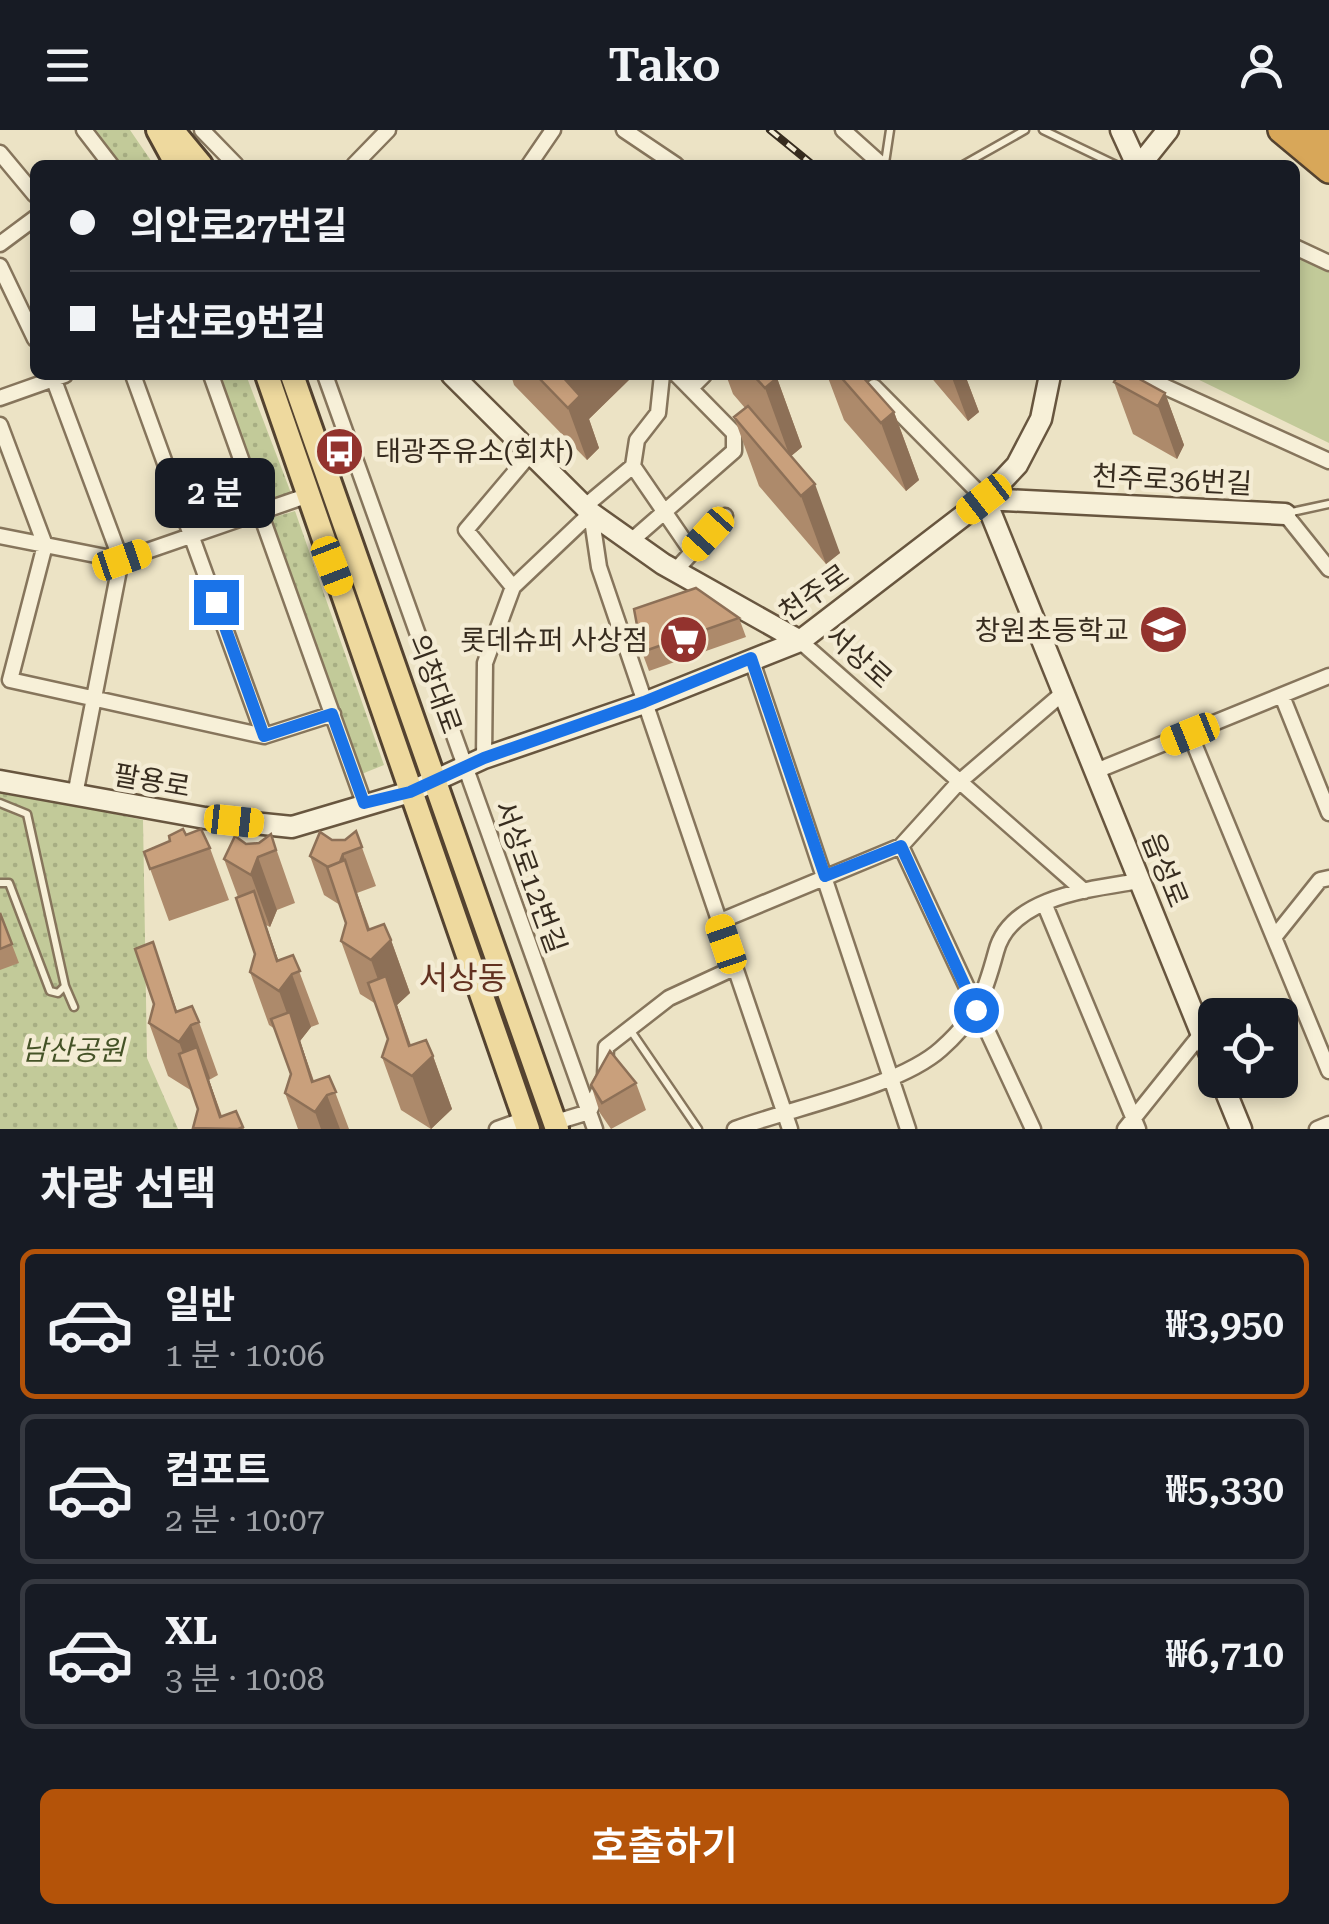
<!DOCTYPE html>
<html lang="ko">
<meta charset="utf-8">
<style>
body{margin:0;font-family:"Roboto Serif","Noto Sans KR",serif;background:#20242c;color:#f1f3f6;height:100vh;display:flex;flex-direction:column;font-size:38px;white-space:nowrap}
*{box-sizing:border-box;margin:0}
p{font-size:32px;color:#9ea1a6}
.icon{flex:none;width:55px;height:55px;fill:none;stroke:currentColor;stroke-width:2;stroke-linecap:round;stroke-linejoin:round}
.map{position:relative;height:999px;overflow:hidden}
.side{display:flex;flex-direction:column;background:#171b24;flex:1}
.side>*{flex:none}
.top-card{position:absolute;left:30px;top:30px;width:1270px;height:220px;border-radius:15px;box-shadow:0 5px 15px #0003;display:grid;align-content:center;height:220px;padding:0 40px;background:#171b24}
.controls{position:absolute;left:1198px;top:868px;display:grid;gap:20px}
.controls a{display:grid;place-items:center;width:100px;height:100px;border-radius:15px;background:#171b24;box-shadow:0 5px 15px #0003;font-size:50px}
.end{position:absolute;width:45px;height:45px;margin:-22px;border:12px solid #1a73e8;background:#fff;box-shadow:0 0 0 5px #fff}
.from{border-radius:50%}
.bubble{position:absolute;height:70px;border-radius:15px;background:#171b24;box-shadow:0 5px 15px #0003;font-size:32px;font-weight:600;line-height:70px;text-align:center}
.car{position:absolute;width:30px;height:60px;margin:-30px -15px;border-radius:12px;box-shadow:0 0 8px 2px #0007;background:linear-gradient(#f5c518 24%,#345 0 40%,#f5c518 0 76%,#345 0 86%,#f5c518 0)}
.top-card b{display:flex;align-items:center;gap:35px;height:95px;font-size:38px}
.top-card b+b{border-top:2px solid #363941}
.top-card i{width:25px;height:25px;background:#f1f3f6}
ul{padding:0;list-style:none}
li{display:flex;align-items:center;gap:30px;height:150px;margin:0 20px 15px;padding:0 20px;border:5px solid #363941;border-radius:15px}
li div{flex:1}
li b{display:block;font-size:38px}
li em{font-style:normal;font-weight:600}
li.active{border-color:#b45309}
li>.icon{width:90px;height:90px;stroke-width:1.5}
h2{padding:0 40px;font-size:45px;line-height:120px}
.button{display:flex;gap:20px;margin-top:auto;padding:20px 40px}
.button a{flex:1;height:115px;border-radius:15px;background:#b45309;color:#fff;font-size:40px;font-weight:600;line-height:115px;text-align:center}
header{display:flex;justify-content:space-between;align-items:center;height:130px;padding:0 40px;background:#171b24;font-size:45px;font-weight:600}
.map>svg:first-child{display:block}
</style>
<header><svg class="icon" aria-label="menu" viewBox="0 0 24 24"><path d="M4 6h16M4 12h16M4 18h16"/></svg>Tako<svg class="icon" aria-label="person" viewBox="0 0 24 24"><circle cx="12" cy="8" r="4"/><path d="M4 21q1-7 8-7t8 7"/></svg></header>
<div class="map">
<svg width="1329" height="999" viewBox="0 0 1329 999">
<defs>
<pattern id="park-dots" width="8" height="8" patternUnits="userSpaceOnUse" patternTransform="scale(2.5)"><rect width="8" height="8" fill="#c2ca99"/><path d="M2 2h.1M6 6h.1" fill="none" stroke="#a7ae83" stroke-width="1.8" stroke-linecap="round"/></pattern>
</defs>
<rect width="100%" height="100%" fill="#ece3c5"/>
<path fill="url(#park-dots)" d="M89,0H130L154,35H117Z
M216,245H246L291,363L261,372Z
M295,381L384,635L359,645L268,389Z
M0,660L143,690L147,928L178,999H0Z"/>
<path fill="#c2ca99" d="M1295,123L1329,141V313L1189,245H1295Z"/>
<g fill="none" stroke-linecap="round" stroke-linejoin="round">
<defs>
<path id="lane" d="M1043,0L1116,35
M885,33L890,0
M963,35L1025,0
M1287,383L1329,374
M0,673L27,684L65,856L58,863L50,861L9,753H0
M65,856L74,877
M631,901L698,999"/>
<path id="street" d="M84,0L111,35
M202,0L236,35
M624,0L676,35
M843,0L882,35
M0,23L35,65
M354,35L388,0
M529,35L553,0
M0,114L35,88
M1295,117L1329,133
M0,136L35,209
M52,245L121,430L75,665
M133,245L264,606
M211,245L364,673
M325,245L595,999
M1139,245L1329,331
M874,257L985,369
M691,258L704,245
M0,268L65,245
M0,295L45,415L10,550L264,606L333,584
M633,336L692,422
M584,377L633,336L637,310L658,283L662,245
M591,383L599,437L790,999
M1285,384L1329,439
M0,406L121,430L306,366
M631,411L734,321V303L677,245
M675,441L725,386
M513,457L466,400L531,323
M800,511L1084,761
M751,528L908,999
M1282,566L1329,683
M1190,604L1329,941
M484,628L485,533L513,457L591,383
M1096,641L1329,546
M901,716L1033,999
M1044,773L1138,999
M718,792L901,716L958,653L1063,563
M1276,805L1320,750L1329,748
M556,992L589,982L605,947L606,917L669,868L734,838
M497,999L525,989
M735,999C791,978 899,957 941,919C977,887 984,866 996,822C1010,766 1093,759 1139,751
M1125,999L1201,904
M1317,999L1329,994"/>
<path id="secondary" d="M1121,0L1137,35
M1140,35L1168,0
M452,245L591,383L663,434L800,511
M0,651L205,688L292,697L410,662L484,628L644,573L800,511L985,369L1017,335L1041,289L1050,245
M1215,937L985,369L1285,384
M1221,950L1241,999"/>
<path id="primary" d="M158,0L177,35
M172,0L201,35
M267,245L528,999
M292,245L557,999"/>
<path id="highway" d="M1281,0L1329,40
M1311,0L1329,16"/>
</defs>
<use href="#lane" stroke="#86755c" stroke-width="11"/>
<use href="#street" stroke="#86755c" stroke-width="19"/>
<use href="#secondary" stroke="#68563f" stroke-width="25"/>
<use href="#primary" stroke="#544330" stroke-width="28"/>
<use href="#highway" stroke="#544330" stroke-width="30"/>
<use href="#lane" stroke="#f7f0d8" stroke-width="6"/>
<use href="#street" stroke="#f7f0d8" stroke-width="14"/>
<use href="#secondary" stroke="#f7f0d8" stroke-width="20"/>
<use href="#primary" stroke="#eed99e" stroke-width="22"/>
<use href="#highway" stroke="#d8a759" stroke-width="25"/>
<defs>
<path id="rail" d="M770,0L813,35"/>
</defs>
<use href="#rail" stroke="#372c1f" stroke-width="8"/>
<use href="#rail" stroke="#f4ecd4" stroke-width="4" stroke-dasharray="11" stroke-linecap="butt"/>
</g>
<path fill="#ad8a6b" d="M511,245H632L633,246L589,289L599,318L587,330L514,255Z
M726,245H774L777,248L802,317L791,326L840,423L826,434L759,356L734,287L745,278L733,264Z
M827,245H861L894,282L919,350L906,361L844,290Z
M929,245H965L979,282L968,291Z
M1114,252L1165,263L1184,315L1177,329L1133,304Z
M739,488L746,507L649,541L642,522Z
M356,701L376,756L357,763L370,799L391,810L410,863L397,875L411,915L433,926L452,979L431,999L401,980L382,927L388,909L376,874L360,864L341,811L346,793L340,775L324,765L310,726L332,710H345Z
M271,704L295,773L277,780L270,797L266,795L278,830L293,825L319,894L311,897L300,911L314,951L329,946L349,999H298L285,963L291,944L275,899L269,895L250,842L255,824L238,767L224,729L246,714L259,713Z
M186,705L210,718L229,770L169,791L144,722Z
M0,783L19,833L0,840Z
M178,881L199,892L218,945L209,950L222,986L236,981L244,999H193L198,979L192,961L168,946L149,893Z
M636,953L646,980L611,999L600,983L591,955Z"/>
<path fill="#8d7057" d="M561,245L633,246L589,289L599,318L587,330L568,278Z
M951,245H965L979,282L968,291Z
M777,248L802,317L790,327L765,258Z
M1165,263L1184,315L1177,329L1158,276Z
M894,282L919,350L906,361L881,293Z
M815,354L840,423L826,434L801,366Z
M343,724L378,824L391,810L410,863L397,875L419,940L433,926L452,979L431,999L371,830L336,741Z
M258,727L277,780L270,797L251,745Z
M254,761L286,852L292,844L311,897L300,911L321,973L327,965L340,999H321L315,982L298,914L279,861Z
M153,812L185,904L191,895L210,948L209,950L226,999L198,964L179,912Z"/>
<path fill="#c9a07c" stroke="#8d7057" stroke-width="2.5" d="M536,245H561L580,266L568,278Z
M753,245H774L777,248L765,258Z
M839,245H861L894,282L881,293Z
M1118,245H1132L1165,263L1158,276L1114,252Z
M748,276L815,354L801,366L734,287Z
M696,458L739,488L642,522L634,479Z
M183,699L186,705L201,699L210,718L150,739L144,722L170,711L169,706Z
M356,701L362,717L343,724L340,732L328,737L310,726L320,702L332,710H345Z
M271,704L276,720L258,727L251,745L224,729L235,706L246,714L259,713Z
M345,730L368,800L384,794L391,810L371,830L341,811L346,793L327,737Z
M254,761L277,831L293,825L300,841L292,844L279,861L250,842L255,824L236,768Z
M0,783L12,814L0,819Z
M153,812L176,882L192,876L199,892L191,895L179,912L149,893L154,874L135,819Z
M386,846L409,916L426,910L433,926L412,946L382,927L388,909L368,853Z
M290,882L312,952L329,946L336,962L327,965L315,982L285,963L291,944L271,889Z
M197,917L220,987L236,981L243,997L238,999L193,998L198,979L179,924Z
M610,921L636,953L602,973L591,955Z"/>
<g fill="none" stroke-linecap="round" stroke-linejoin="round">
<path stroke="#1a73e8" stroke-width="12" d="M216,472L264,606L332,584L364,673L410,662L484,628L644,572L751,528L825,746L901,716L976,880"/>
</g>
<defs>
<symbol id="bus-disc" viewBox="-11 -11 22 22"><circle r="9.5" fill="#93332e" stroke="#f4ecd4"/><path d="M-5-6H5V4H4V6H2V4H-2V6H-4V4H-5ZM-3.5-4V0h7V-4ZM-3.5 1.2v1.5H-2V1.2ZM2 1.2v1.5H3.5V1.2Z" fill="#fff"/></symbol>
<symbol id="school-disc" viewBox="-11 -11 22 22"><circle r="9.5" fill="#93332e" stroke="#f4ecd4"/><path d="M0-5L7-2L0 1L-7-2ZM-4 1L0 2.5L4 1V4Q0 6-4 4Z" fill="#fff"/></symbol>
<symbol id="supermarket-disc" viewBox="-11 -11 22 22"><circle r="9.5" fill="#93332e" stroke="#f4ecd4"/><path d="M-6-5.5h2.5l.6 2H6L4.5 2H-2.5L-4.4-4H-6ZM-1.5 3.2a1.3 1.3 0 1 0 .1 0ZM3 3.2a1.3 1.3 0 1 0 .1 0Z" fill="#fff"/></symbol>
</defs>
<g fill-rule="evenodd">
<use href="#bus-disc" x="312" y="294" width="55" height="55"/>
<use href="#school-disc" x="1136" y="472" width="55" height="55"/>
<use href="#supermarket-disc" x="656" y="482" width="55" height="55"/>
</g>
<g text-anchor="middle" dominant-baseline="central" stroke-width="9" stroke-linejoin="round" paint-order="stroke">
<g font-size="28" fill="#372c1f" stroke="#f4ecd4" text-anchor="end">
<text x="375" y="321" text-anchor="start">태광주유소(회차)</text>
<text x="1129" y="500">창원초등학교</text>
<text x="648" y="510">롯데슈퍼 사상점</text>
</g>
<g font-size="28" fill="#372c1f" stroke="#f4ecd4">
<text transform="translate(1172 350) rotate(3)">천주로36번길</text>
<text transform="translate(814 463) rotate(-35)">천주로</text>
<text transform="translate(859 527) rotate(42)">서상로</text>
<text transform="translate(435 554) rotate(70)">의창대로</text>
<text transform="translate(152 651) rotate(10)">팔용로</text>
<text transform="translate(1165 740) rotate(68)">읍성로</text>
<text transform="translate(530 747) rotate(70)">서상로12번길</text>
</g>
<g font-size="28" font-style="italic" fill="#455327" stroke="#f4ecd4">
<text x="73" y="920">남산공원</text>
</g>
<g font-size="32" fill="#623120" stroke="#f4ecd4">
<text x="463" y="848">서상동</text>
</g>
</g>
</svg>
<div class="controls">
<a><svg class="icon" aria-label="locate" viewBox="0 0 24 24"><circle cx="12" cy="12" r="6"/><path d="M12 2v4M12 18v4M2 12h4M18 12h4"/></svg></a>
</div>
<i class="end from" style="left:976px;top:880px"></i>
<i class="end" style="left:216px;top:472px"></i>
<div class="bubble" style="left:155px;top:328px;width:120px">2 분</div>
<i class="car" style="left:984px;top:369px;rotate:232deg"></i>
<i class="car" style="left:708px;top:404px;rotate:222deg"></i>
<i class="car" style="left:122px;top:430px;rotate:71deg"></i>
<i class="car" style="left:332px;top:436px;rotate:159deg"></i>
<i class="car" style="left:1190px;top:604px;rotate:248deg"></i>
<i class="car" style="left:234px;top:691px;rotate:96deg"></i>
<i class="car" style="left:726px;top:814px;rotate:341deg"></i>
<div class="top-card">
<b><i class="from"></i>의안로27번길</b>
<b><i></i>남산로9번길</b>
</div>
</div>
<section class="side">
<h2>차량 선택</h2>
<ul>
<li class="active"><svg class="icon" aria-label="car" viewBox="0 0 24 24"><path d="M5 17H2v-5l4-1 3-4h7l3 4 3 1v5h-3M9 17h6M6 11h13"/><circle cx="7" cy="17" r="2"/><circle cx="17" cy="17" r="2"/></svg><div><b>일반</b><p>1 분 · 10:06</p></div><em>₩3,950</em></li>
<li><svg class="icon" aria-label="car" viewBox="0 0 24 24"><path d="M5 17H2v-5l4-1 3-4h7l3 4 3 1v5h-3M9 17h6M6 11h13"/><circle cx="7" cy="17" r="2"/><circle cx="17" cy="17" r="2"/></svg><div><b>컴포트</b><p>2 분 · 10:07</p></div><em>₩5,330</em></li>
<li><svg class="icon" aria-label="car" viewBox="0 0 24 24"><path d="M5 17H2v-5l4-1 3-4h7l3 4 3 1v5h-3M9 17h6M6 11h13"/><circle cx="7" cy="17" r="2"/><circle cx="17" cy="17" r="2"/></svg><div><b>XL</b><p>3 분 · 10:08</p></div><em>₩6,710</em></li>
</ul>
<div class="button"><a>호출하기</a></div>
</section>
